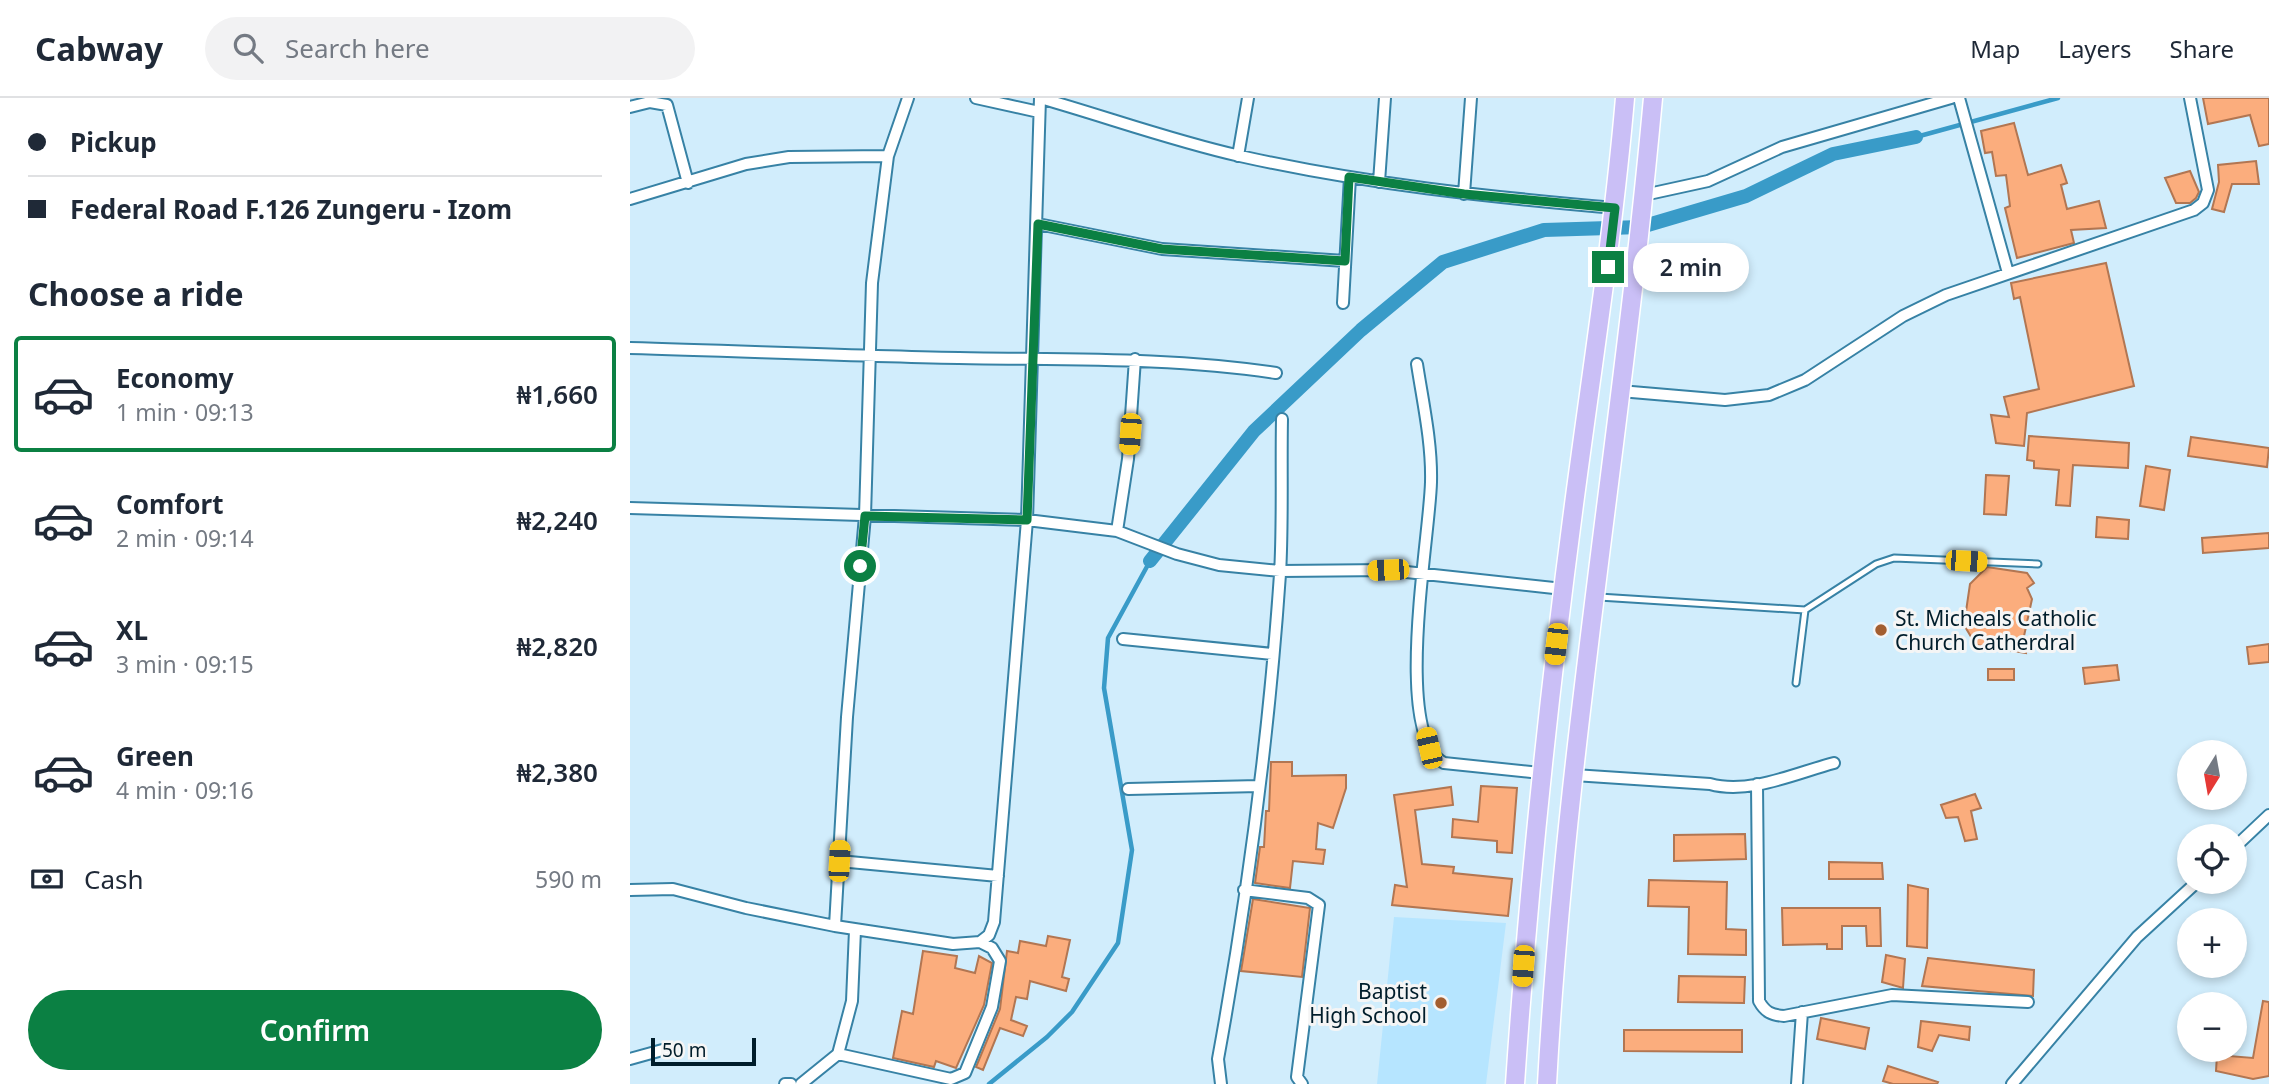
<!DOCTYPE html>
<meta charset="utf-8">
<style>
body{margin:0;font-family:"Noto Sans",sans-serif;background:#f2f2f3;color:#1f2937;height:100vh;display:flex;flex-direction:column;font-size:26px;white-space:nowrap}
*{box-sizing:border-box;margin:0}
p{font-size:23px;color:#747a83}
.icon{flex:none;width:38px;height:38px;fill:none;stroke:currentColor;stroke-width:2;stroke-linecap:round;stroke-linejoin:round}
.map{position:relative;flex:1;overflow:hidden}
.panel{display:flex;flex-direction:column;background:#fff;width:630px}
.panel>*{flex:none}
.hud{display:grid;align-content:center;height:154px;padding:0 28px;background:#fff}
.needle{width:46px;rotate:191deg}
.fabs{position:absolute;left:1547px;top:642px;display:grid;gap:14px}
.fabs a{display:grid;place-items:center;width:70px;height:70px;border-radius:50%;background:#fff;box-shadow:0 4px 10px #0003;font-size:35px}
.scale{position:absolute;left:21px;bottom:18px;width:105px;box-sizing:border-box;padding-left:7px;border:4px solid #001d2b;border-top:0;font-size:19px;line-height:24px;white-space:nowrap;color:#001d2b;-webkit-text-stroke:5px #f5f5f5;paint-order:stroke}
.end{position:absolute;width:32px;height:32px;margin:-16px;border:9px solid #0b8043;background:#fff;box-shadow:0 0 0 4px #fff}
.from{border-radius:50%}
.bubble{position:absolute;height:49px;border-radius:24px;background:#fff;box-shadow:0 4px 10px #0003;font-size:23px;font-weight:600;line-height:49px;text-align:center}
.car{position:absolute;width:21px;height:42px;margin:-21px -10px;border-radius:9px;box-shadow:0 0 5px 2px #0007;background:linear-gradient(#f5c518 24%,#345 0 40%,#f5c518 0 76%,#345 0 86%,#f5c518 0)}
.hud b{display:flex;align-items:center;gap:24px;height:66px;font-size:26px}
.hud b+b{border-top:2px solid #e0e1e3}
.hud i{width:18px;height:18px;background:#1f2937}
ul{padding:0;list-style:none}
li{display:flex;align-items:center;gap:21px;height:116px;margin:0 14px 10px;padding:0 14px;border:4px solid transparent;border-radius:7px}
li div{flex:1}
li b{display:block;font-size:26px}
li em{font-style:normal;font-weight:600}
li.selected{border-color:#0b8043}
li>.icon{width:63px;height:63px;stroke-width:1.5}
h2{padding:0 28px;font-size:32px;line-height:84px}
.pay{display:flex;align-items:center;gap:18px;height:77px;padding:0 28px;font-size:26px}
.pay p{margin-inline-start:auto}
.button{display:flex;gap:14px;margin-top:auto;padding:14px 28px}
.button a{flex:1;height:80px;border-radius:42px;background:#0b8043;color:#fff;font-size:28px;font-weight:600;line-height:80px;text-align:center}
header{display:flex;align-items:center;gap:42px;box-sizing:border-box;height:98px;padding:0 35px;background:#fff;border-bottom:2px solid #e0e1e3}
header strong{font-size:33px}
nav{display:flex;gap:38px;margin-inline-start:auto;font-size:24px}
.search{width:490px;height:63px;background:#f2f2f3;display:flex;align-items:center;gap:18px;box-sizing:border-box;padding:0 24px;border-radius:38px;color:#747a83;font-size:26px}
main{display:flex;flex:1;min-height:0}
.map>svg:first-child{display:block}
</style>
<header>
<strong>Cabway</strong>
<div class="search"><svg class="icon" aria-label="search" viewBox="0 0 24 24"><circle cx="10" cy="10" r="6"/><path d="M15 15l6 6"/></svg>Search here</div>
<nav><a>Map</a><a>Layers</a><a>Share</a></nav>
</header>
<main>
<section class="panel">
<div class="hud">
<b><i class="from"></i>Pickup</b>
<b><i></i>Federal Road F.126 Zungeru - Izom</b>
</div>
<h2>Choose a ride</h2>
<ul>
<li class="selected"><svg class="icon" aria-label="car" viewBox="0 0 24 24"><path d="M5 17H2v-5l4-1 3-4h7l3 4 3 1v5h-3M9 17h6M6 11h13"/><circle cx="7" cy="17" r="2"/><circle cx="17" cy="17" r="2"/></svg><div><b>Economy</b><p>1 min · 09:13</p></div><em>₦1,660</em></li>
<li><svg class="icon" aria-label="car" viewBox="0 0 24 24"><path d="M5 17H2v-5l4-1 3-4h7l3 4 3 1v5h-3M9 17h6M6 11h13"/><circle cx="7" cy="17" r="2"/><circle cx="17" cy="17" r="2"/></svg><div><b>Comfort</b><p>2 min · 09:14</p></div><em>₦2,240</em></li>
<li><svg class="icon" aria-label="car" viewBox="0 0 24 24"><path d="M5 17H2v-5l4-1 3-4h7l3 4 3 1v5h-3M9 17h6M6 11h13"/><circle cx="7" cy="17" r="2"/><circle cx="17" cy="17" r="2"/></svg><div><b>XL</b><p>3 min · 09:15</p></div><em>₦2,820</em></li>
<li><svg class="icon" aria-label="car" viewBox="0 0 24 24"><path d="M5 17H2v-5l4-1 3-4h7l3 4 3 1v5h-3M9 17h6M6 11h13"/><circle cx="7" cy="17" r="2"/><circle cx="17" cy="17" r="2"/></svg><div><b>Green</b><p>4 min · 09:16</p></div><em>₦2,380</em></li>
</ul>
<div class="pay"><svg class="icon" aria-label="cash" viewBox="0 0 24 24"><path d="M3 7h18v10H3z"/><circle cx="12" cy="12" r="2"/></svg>Cash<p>590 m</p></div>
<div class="button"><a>Confirm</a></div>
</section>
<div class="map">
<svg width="1639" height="986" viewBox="0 0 1639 986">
<rect width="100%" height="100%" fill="#d1edfc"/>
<path fill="#b6e5ff" d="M764,819L876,825L856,986H747Z"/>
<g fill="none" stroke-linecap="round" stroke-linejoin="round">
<path stroke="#399bc8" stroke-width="4.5" d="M1286,39L1428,0
M359,986L417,939L442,914L488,845L502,752L474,590L478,540L520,463"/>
<path stroke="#399bc8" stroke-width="14" d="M520,463L624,333L731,232L813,164L914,132L1011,129L1116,98L1203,56L1286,39"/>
</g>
<path fill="#fbad7d" stroke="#b27652" stroke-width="2" d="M1573,0H1639V46L1629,48L1620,17L1578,26Z
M1384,25L1398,77L1431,67L1437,85L1431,87L1437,111L1469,103L1476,130L1441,132L1444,145L1387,160L1375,110L1380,108L1376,77L1366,78L1362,54L1355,55L1351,33Z
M1626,63L1629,86H1602L1594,114L1582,111L1589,84L1588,67Z
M1560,73L1569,94L1566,100L1560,105H1546L1535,80Z
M1476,165L1504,288L1397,315L1394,348L1366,345L1361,317L1379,319L1374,299L1409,291L1390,199L1384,201L1381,185Z
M1399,338L1499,345L1498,370L1443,367L1440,408L1426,407L1429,372L1404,370V363L1397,362Z
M1561,339L1639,350L1637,369L1558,358Z
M1516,368L1540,372L1534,412L1510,408Z
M1356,377L1379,378L1376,417L1354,416Z
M1467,419L1499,422L1498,441L1466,439Z
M1639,435V450L1573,455L1572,440Z
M1357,469L1397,475L1404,485L1397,490L1402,501L1394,538L1396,555L1346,547L1334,527L1340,486Z
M1639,546V564L1619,566L1617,549Z
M1487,567L1489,582L1455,586L1453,570Z
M1358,571H1384V582H1358Z
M641,664H662V678L716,677V690L703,730L688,725L686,751L695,752L693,766L663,763L660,790L625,785L630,749H634L636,713H639Z
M851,688L887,690L882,755L867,754V743L822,739L823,721L848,724Z
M821,689L823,707L785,712L792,766L824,769L823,775L882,781L878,818L762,807L765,787L777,789L764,697Z
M1345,696L1351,710L1341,713L1347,741L1335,743L1328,719L1316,720L1311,707Z
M1115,736L1116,761L1044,763V737Z
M1199,764L1252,765L1253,781H1199Z
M1019,782L1097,784L1096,831L1116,832V857L1058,856L1059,809L1018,808Z
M1278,787L1298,791L1297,850L1277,848Z
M623,801L680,810L672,879L611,873Z
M1152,810H1250L1251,848H1237L1236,828H1212V851H1197V846L1153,847Z
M418,838L440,842L432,879L439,881L436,893L400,883L397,901L386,899L381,922L397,928L393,938L370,930L353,972L346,969L370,911L377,853L388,855L390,843L416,848Z
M293,853L327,858L325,870L345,875L349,858L362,865L354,907L326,970L306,963L304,969L263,960L272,913L283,916Z
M1256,857L1275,861L1273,890L1252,884Z
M1298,860L1404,872L1403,898L1292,888Z
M1049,878L1115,879L1114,905L1048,904Z
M1633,903L1639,904V978L1623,981L1586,973L1587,957L1623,960Z
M1191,920L1239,930L1235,951L1187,941Z
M1291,923L1340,929L1339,942L1309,937L1302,953L1288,949Z
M994,932H1112V954L994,953Z
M1258,968L1308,984L1307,986H1263L1253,983Z"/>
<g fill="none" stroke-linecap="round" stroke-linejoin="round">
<defs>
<path id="lane" d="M969,499L1175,512L1246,466L1264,460L1408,466
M1166,585L1175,512"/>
<path id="street" d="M346,0L409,14
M410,0C477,19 543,43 610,58C734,86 859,99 985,110
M1329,0L1378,175
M0,9L20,4L37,7L58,85
M608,58L618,0
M749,84L755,0
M834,96L841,0
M1014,97L1078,83L1152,49L1321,0
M0,101L116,66L159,59L258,58
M408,126L532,151L715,163
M713,205L720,79
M0,250C110,253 219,258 329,260C435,262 541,259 646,275
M787,266C793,305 802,345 801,384C800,438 762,637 814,665L910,675
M990,293L1095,302L1139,297L1175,282L1273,218L1316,197L1564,112L1573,105L1578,92L1560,0
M0,410L397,422L487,433L547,456L589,467L650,473L758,472L933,491
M487,433L498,361L505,261
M493,541L643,556
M944,677L1080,686C1119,697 1166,675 1204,665
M1127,686L1129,903C1135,914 1141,917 1154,918L1262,897L1398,904
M498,691L629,688
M1605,749L1639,717
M209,763L368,778
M0,792L43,791L116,810L205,828L323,846L350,844L359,837L364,824L397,422L410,0
M614,792L678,800L689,807L667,979L672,986
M205,828L217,619L235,418L242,185L258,58L278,0
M225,832L222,903L208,956L321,981L335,975L362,909L370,863L362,850L350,844
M0,961L36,951
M155,986H161
M171,986L208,956
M591,986L588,961C617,802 639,638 650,476C653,425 651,373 652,321
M1167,986L1172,914
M1382,986L1507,839L1567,784"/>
<path id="primary" d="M885,986C898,794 918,604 943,414C961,276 983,139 995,0
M917,986C935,656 993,329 1023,0"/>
</defs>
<use href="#lane" stroke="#3782a5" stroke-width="9"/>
<use href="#street" stroke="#3782a5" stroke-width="14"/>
<use href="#primary" stroke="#fff" stroke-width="21"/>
<use href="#lane" stroke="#fff" stroke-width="5"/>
<use href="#street" stroke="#fff" stroke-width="10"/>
<use href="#primary" stroke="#cabff6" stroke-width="18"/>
</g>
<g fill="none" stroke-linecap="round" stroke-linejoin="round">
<path stroke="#0b8043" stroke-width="9" d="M230,468L235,418L397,422L408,126L532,151L715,163L719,79L834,96L985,110L978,169"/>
</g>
<g fill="#a35e30" stroke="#f5f5f5" stroke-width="2.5">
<circle cx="1251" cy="532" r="7"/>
<circle cx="811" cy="905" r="7"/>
</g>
<g text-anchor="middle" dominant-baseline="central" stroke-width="6" stroke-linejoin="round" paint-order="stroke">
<g font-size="21" fill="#001d2b" stroke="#f5f5f5" text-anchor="start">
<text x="1265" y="520">St. Micheals Catholic<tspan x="1265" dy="24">Church Catherdral</tspan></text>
<text x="797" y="893" text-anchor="end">Baptist<tspan x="797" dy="24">High School</tspan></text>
</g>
</g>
</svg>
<div class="fabs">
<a><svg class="needle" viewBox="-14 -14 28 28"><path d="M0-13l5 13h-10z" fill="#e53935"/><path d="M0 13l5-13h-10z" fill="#747a83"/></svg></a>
<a><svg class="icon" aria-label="locate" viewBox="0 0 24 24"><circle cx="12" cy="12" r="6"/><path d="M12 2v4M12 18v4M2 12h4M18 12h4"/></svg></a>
<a>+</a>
<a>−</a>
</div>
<div class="scale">50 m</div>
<i class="end from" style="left:230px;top:468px"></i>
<i class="end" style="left:978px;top:169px"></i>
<div class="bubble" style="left:1003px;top:145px;width:116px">2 min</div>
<i class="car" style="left:500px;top:336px;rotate:184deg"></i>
<i class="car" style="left:1336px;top:463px;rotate:93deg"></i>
<i class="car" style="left:758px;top:472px;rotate:268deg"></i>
<i class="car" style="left:926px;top:546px;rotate:187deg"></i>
<i class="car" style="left:799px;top:650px;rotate:347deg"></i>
<i class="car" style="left:209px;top:763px;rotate:3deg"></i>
<i class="car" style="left:893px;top:868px;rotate:184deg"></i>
</div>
</main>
